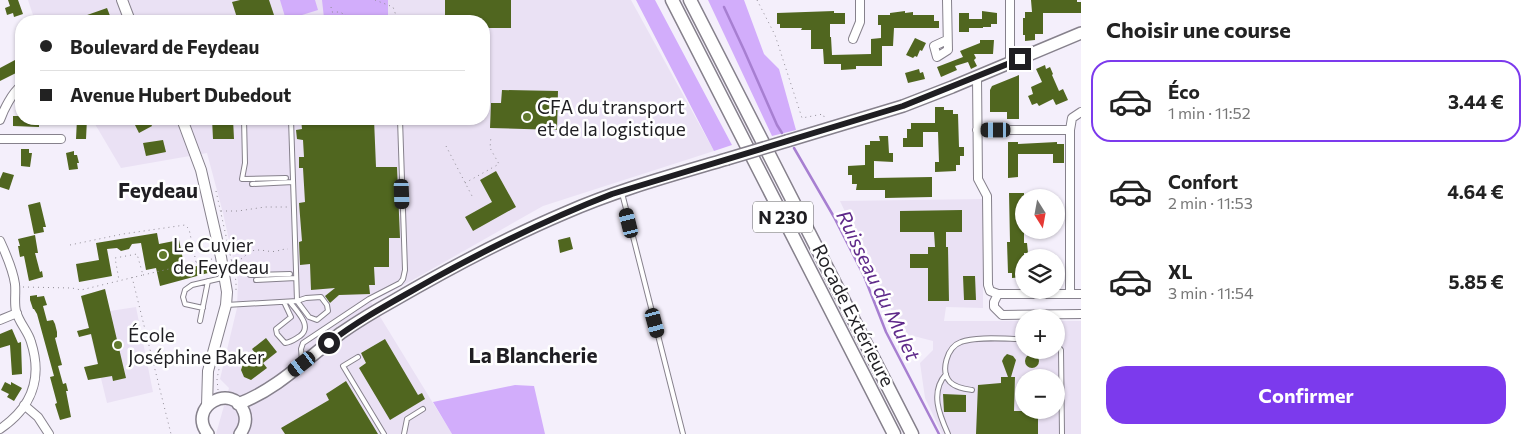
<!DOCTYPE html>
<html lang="fr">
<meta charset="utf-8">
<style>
body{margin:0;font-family:Commissioner,sans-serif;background:#f6f6f6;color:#222;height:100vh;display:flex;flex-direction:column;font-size:19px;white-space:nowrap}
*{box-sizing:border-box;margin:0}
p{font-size:16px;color:#767676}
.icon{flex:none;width:28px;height:28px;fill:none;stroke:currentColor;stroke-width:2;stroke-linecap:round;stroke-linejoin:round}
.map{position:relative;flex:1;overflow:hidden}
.details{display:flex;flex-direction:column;background:#fff;width:450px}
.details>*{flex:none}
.banner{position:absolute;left:15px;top:15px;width:475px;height:110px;border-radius:20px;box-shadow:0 1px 4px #0004;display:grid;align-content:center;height:110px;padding:0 25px;background:#fff}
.needle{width:32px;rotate:169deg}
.fabs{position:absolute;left:1015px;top:189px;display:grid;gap:10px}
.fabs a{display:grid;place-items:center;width:50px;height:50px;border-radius:50%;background:#fff;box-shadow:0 1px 4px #0004;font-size:25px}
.end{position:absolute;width:22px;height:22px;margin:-11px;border:6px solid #1f1e22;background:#fff;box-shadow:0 0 0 2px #fff}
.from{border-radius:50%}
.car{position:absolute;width:15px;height:30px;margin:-15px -8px;border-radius:6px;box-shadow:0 0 4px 1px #0007;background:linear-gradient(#222 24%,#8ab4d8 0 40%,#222 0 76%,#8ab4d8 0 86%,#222 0)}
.banner b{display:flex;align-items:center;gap:18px;height:48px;font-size:19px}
.banner b+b{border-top:1px solid #e0e0e0}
.banner i{width:12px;height:12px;background:#222}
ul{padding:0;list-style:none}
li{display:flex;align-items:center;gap:15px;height:82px;margin:0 10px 8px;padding:0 15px;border:2px solid transparent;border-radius:20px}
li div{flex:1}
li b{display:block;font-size:19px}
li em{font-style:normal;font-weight:700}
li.on{border-color:#7c3aed}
li>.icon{width:45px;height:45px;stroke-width:1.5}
h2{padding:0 25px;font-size:22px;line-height:60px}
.cta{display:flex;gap:10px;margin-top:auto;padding:10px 25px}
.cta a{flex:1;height:58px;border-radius:20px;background:#7c3aed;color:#fff;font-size:20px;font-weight:700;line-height:58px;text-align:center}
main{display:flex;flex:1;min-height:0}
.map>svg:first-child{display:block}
</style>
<main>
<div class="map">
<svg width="1081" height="434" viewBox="0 0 1081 434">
<rect width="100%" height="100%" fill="#f4effb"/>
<path fill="#eae1f4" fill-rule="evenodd" d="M28,0H631L714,151L543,206L409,282L371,302L452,434H216L229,388L220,379L237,308L238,281L223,213L207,153L121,168L92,119H484V21H35Z
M983,199V308L946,307L944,321H1024V350H1056V321H1081V434H942L925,398L920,363L933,350V341L902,333L840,201ZM1024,378H1056V410H1024Z
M105,289L110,311L136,307L153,392L107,403L81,296Z"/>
<path fill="#d2adfb" d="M280,0H315L318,10L286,20Z
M322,0H388V16L324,18Z
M636,0H655L732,145L714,151Z
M708,0H744L764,54L779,69L796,130L772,136Z
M515,385L534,386L545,434H452L433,402Z"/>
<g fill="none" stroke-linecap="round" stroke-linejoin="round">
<path stroke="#a77fd1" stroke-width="2.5" d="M724,7L744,50L777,125L782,133
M794,148L834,217L864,276L886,332L939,434"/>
</g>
<path fill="#50661f" d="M8,0H18L23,14L14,17L13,13L7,15L5,8L10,6Z
M240,0H269L276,21H238L232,2Z
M445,0H511V28H484V21H445Z
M1031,0H1077V2H1081V13H1043V34H1035V40L1025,41V35H1023V18H1025V12H1032Z
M107,8L112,21H73V20Z
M834,11V13H845V24H830V37H831L832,55L871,54V39L881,38V25H878V15H890V13L905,11V13L913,12V15H934V21H939V28H894L893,46H882V66H856V69L841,70V64H824L823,49H811V30H801L802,28H780V24H777V13Z
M982,11L997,13V24H991V27H983V28H969V32H959V13H969V19H982Z
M915,38L926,43L922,51L920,50L917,57L915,56L913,58L906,55Z
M980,40H994L993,54H974L976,58L974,60L977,66L971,69L968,62L955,66L957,70L941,77L937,67L963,57L960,51L980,43Z
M15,60L20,71L0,81V68Z
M1045,65L1046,69L1050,67L1053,74L1052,75L1059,91L1063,89L1068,100L1056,105L1053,99L1039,106L1037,103L1032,105L1028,96L1033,94L1031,87L1042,82L1036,69Z
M919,69L920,73L923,72L925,79L908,83L905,73Z
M1019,75V119H1007V112H990V90L992,86Z
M502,90L558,91L557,130L490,128L491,103H501Z
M935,107H944V110H953V114H958L959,147H964V156H960V165H956V171L935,172V162H939L938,132H923V147H903V138H907V129H911V123H935Z
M13,116H21V119H39V127L13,126Z
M77,119H87L86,139H76Z
M132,119H149L152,126L139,133Z
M212,119H233L234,139H213Z
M301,119H374L376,167H397L400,238H389V267H374L375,285H369L370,294L339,295L330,303L325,296L335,288L311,290L310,264L300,265L299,242L302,241L299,203L305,202L303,168H299V157H304L303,140L297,139L296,130L302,129Z
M879,136H888L889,153H893V162L874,161V178L932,177V197L885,198V190H856L857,184H852V175H848V166L865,165V145H870V141H880Z
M163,140L166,152L146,156L143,143Z
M1008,142H1018V144L1057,142V144H1064V163H1053V154H1018V177L1008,178Z
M21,149H29V153H32L30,167L21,166Z
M74,151V155H77L79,163H77L78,169L69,170L66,153Z
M496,171L516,207L473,231L465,217L492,202L480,180Z
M3,172L14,175L9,190L0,187V179Z
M1009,193H1024V243H1027L1028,253H1024V277L1012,278V273H1008L1007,242H1010Z
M40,202L46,227H43L44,232L34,234L28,205Z
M962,210V232H946V247H948L949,301H928V268H910V254H928V247H935L934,232H900V211Z
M157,233L159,244L179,240L185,269L205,264L208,273L160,286L156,268L146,270L141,243L132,244L129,249L121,251L117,248L107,249L112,276L79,282L76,264L99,260L96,243Z
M35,235L38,253H35L40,272L42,271L43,277L29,281L24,256L20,257L18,246H20L18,239Z
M570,237L573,249L560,253L558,240Z
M963,276H975L976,300H964Z
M105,289L126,378L113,381L112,376L88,380L84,367L98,364L91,334L79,337L77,331L89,328L81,296Z
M37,295V297L44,296L47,305L43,306L47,321L53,320L55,324L57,332V337L55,338L62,365L58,366L63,384L66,383L68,391H66L71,417L60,420L55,404L57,403L50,377L54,376L37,314L34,309H33L30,300V296Z
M12,329L18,343L21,342L22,374L12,375L10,345L0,348V334Z
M266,338L277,352L263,363L267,368L251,380L244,377L241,370L244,361L255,353L252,349Z
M385,339L418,395L422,393L425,399L390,420L359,368L366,363L361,353Z
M1007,354L1013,356L1016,360L1011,377H1015L1014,411H1038V434H976L978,385L1001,383V377H1008L1002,361L1004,357Z
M1025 361a7 7 0 1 1 14 0a7 7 0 1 1-14 0Z
M346,381L378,434H285L281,428L329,400L326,394Z
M5,382L11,385V382L22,388L14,401L7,397L9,394L1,390Z
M943,394L966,395V412H944Z"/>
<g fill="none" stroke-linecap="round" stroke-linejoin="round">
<defs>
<path id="service" d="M244,119L245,163L242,179L286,178
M252,184L293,182
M622,193L683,434
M250,275L290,274
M256,280L296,278
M321,297L327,305L328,311L317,320L309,317L297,301L306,298Z
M284,302L291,317L276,329L277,334L285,343C292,342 295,339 300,336C313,326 297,312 290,302
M226,305L297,301L291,119
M203,308L185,304L183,297L185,290L192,285L222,278
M200,321L208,281
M1056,344L1061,350L1062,434
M358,357L343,366L384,434
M302,361L301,349L303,343L369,299L400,283L403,279L405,270L400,119
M946,374C930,392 939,414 948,434
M972,390C965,389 956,388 950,382C940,371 947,347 961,342C976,336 1007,339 1024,339
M1023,396H1024
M404,434L407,419L423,409"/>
<path id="minor" d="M1010,0V63
M853,39L860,22V0
M947,40L934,46L937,57L948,50L947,0
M977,77L978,179L987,196L988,285L990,291L998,294
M0,120C4,109 12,93 21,86
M977,130H1070
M0,139H61
M0,241C6,254 13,270 15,284C16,293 14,303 16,311C19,323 28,331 31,342C43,379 31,408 0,429
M1070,294V130L1072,118L1081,112
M1081,294H998L994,302V307L1002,315L1081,314
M0,320L17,313
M24,405L38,417L49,434"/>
<path id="tertiary" d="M122,0L130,21
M182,119L201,170L221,257L227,292L226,305L208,371L207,406"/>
<path id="secondary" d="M787,141L903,106L952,87L1081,33
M238,404C278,389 307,358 341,333C357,322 375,311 393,301C448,269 506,238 565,213C617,190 673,175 727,159
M208,434C186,406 233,382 244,412C247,420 245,427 240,434"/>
<path id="trunk" d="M672,0L894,434
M690,0L912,434"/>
</defs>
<use href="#service" stroke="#86818c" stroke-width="6"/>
<use href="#minor" stroke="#86818c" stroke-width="10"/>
<use href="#tertiary" stroke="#86818c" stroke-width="12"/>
<use href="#secondary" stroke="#86818c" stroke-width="14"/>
<use href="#trunk" stroke="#86818c" stroke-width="15"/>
<path stroke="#908c95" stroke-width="1" stroke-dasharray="1 4" stroke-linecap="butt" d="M375,0L393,7L398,21
M757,0L775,35L802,118L823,114L825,119
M331,7L332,12H340L355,21
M446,146L472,196
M465,183L499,164L490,148L491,136
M216,191L236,281V290
M221,211H238L265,207H287
M70,245L123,234L185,225L189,229L196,262
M231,261C246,260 243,255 252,251C260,248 269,253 277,251C281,250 283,249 288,249
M143,275L212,259
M132,277L171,434
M23,287L72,288L81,290L143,275L137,254L115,258L119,280
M218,390L217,379L221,359"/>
<use href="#service" stroke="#fff" stroke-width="4"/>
<use href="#minor" stroke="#fff" stroke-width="8"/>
<use href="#tertiary" stroke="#fff" stroke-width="10"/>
<use href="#secondary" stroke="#fff" stroke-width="11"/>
<use href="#trunk" stroke="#fff" stroke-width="12"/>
<defs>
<path id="secondary-bridge" d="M727,159L787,141"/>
</defs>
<use href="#secondary-bridge" stroke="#86818c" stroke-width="14" stroke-linecap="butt"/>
<use href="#secondary-bridge" stroke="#fff" stroke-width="11"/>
</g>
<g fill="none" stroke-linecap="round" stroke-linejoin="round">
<path stroke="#1f1e22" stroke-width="6" d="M329,343C361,318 398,299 433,279C491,247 550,218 612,194L903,106L1020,59"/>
</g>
<g fill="#617a2c" stroke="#fff" stroke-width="2">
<circle cx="527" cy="117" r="5"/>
<circle cx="163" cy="255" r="5"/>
<circle cx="118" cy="345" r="5"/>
</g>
<g text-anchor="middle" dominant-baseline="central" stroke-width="5" stroke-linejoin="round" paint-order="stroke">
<rect fill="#fff" stroke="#626264" stroke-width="1" x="753" y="201.5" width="60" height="31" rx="4"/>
<g font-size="18" font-weight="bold" fill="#1f1e22">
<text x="783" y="217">N 230</text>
</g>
<g font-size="19" fill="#1f1e22" stroke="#fff" text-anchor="start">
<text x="537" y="106">CFA du transport<tspan x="537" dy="22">et de la logistique</tspan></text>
<text x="173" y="244">Le Cuvier<tspan x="173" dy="22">de Feydeau</tspan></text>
<text x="128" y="334">École<tspan x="128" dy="22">Joséphine Baker</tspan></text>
</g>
<g font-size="19" fill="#1f1e22" stroke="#fff">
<text transform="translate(854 315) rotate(63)">Rocade Extérieure</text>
</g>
<g font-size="20" font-style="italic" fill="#5f2a8a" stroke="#fff">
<text transform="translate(879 285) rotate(64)">Ruisseau du Mulet</text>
</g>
<g font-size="21" font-weight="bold" fill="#1f1e22" stroke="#fff">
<text x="158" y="189">Feydeau</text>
<text x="533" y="354">La Blancherie</text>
</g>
</g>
</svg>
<div class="fabs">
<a><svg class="needle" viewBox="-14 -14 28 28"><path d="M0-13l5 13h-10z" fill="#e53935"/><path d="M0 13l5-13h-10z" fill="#767676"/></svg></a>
<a><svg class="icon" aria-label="layers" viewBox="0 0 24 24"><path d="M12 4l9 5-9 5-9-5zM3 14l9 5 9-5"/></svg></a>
<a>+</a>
<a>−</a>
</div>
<i class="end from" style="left:329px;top:343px"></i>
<i class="end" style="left:1020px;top:59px"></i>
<i class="car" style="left:996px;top:130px;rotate:270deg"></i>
<i class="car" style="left:402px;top:194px;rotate:178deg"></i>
<i class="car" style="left:629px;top:223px;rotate:346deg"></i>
<i class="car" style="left:655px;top:323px;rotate:165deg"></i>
<i class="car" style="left:302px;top:364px;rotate:232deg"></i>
<div class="banner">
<b><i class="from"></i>Boulevard de Feydeau</b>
<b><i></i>Avenue Hubert Dubedout</b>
</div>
</div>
<section class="details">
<h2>Choisir une course</h2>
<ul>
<li class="on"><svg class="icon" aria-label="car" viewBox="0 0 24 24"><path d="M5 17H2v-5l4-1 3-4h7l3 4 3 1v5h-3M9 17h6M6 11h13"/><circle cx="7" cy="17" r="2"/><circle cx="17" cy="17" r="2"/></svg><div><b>Éco</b><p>1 min · 11:52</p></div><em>3.44 €</em></li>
<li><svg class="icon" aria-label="car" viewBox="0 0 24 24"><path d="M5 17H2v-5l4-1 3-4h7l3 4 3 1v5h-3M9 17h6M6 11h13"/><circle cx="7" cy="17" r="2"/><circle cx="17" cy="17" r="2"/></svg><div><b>Confort</b><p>2 min · 11:53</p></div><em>4.64 €</em></li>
<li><svg class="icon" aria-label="car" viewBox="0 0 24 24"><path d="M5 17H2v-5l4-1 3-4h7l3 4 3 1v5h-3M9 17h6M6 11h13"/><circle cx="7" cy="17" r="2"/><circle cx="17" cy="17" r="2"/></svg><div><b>XL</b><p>3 min · 11:54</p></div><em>5.85 €</em></li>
</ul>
<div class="cta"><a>Confirmer</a></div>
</section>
</main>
